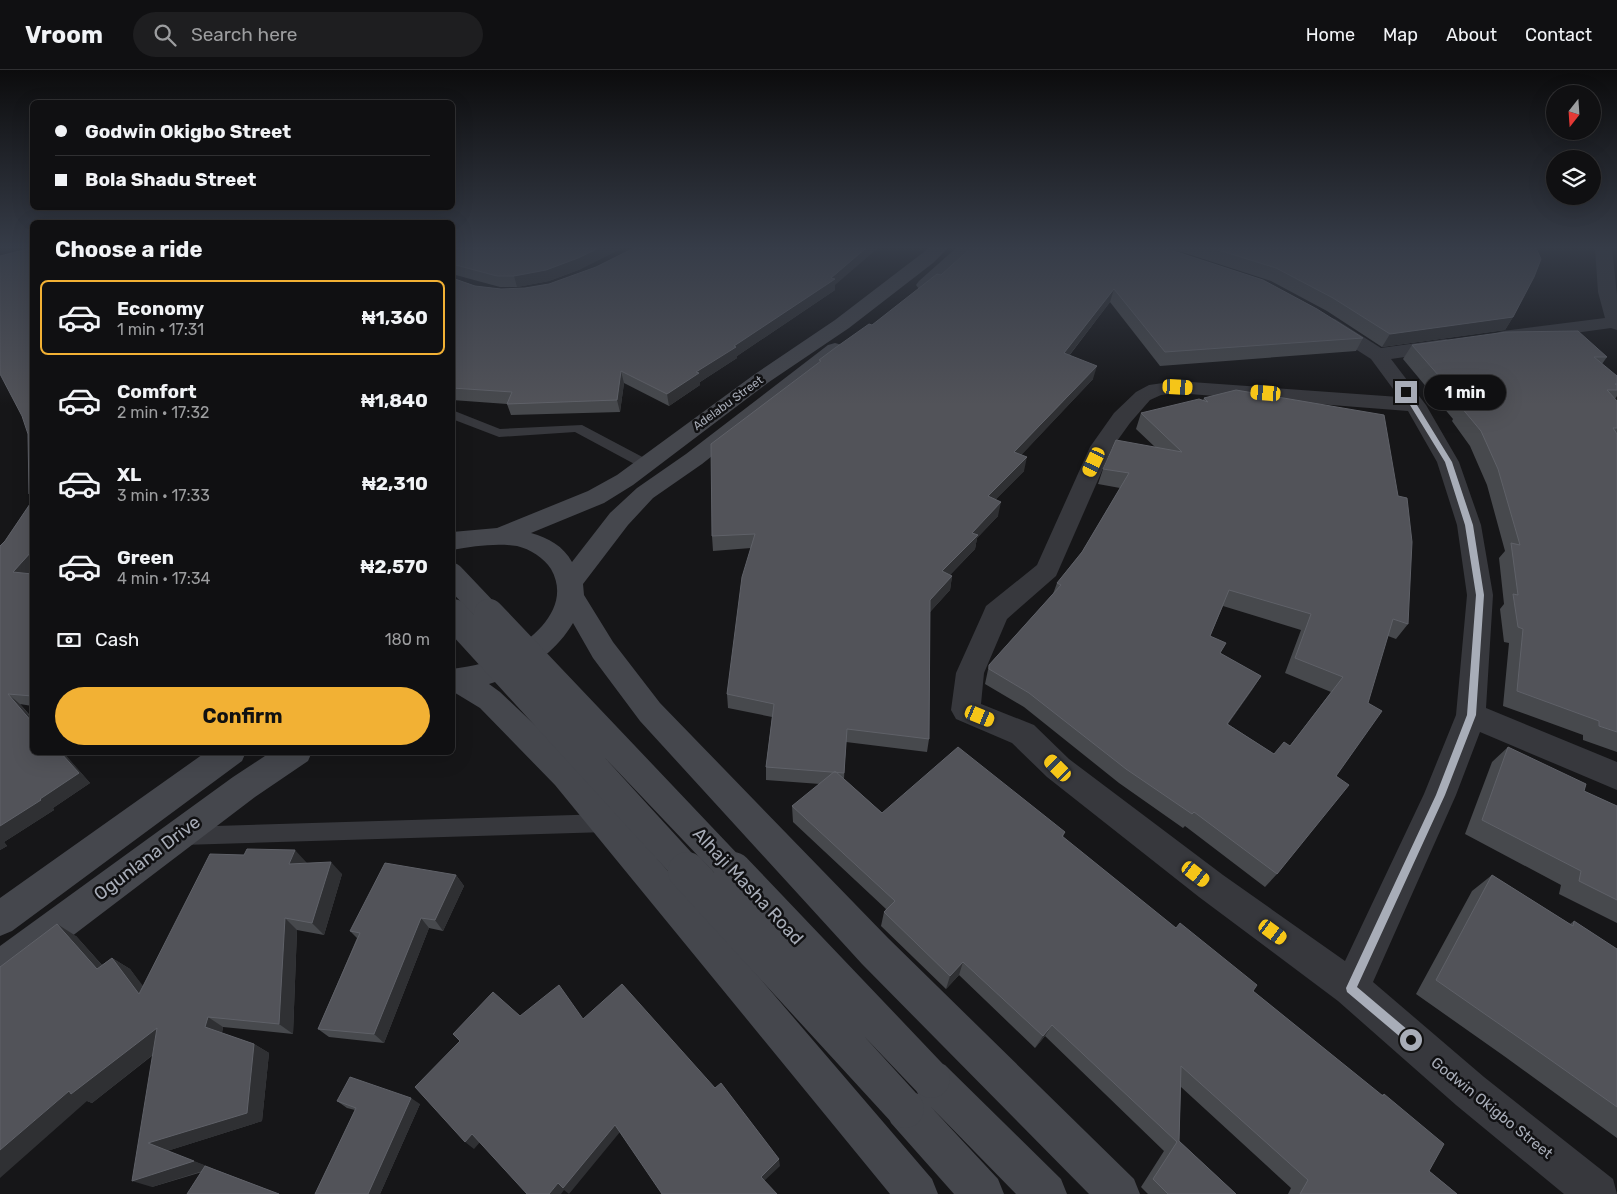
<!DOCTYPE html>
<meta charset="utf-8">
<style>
body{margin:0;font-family:Rubik,sans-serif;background:#1e1e20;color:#f1f3f6;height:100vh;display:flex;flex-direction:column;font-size:19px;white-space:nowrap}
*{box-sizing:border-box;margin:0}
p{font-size:16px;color:#9c9d9f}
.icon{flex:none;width:28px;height:28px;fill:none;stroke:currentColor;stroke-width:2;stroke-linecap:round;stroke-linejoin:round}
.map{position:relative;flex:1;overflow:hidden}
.sheet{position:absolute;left:30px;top:150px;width:425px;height:535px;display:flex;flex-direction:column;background:#101012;border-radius:8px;box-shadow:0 5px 20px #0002,0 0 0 1px #303032}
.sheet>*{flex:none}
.guide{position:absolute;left:30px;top:30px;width:425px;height:110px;border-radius:8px;box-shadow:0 5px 20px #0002,0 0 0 1px #303032;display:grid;align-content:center;height:110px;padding:0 25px;background:#101012}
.needle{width:32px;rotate:197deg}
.buttons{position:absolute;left:1546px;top:15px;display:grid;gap:10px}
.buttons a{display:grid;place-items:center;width:55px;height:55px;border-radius:50%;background:#101012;box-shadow:0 5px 20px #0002,0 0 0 1px #303032;font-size:25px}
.end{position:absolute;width:22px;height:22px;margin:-11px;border:6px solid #a8adb8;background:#111;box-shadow:0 0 0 2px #111}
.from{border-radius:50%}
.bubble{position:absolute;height:35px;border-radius:18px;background:#101012;box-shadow:0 5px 20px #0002,0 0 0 1px #303032;font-size:16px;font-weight:700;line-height:35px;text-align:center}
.car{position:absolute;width:15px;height:30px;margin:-15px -8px;border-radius:6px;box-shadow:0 0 4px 1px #0007;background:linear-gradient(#f5c518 24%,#345 0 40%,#f5c518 0 76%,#345 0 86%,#f5c518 0)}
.guide b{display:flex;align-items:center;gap:18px;height:48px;font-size:19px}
.guide b+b{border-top:1px solid #303032}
.guide i{width:12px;height:12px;background:#f1f3f6}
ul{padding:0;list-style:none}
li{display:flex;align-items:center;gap:15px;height:75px;margin:0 10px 8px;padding:0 15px;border:2px solid transparent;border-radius:8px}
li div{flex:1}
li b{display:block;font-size:19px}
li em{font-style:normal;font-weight:700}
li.current{border-color:#f2b134}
li>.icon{width:45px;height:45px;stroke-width:1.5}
h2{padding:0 25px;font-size:22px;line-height:60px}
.pay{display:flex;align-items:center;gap:12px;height:55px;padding:0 25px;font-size:19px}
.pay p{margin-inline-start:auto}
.primary-button{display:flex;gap:10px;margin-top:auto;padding:10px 25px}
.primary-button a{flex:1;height:58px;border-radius:30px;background:#f2b134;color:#111;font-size:20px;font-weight:700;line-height:58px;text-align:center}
header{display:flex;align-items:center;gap:30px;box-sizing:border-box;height:70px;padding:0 25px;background:#101012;border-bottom:1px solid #303032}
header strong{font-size:24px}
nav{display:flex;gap:28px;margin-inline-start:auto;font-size:18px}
.search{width:350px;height:45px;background:#1e1e20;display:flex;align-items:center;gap:12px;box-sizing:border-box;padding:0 18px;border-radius:28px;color:#9c9d9f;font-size:19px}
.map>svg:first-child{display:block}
</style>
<header>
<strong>Vroom</strong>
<div class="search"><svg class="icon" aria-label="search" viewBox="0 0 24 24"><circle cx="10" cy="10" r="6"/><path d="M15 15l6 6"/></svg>Search here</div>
<nav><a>Home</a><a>Map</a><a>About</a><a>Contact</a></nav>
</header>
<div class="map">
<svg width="1617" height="1124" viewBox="0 0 1617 1124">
<rect width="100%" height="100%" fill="#161618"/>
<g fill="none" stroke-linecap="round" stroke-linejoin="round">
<path fill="#37383d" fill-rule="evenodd" d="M452,340L500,359L582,355L650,391L652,394L650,397H640L575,362L499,367L452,349Z
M607,744L614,747L617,753L614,759L607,762L182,775L175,772L172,766L175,760L182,757Z"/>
<path fill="#37383d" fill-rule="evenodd" d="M1595,178H1612L1617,225V260L1611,258L1503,273L1496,271L1493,267L1496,263L1503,261L1605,248L1598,222Z
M1328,247L1335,249L1381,278L1446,269L1453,271L1456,275L1453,279L1446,281L1391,289L1426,335L1459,392L1481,455L1493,525L1486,638L1617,692V720L1480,662L1456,725L1373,912L1484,1007L1613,1109L1617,1124H1564L1456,1035L1338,931L1199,827L1047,707L1012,673L956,649L951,640L956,603L983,543L986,536L1037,495L1090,377L1114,343L1136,322L1149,315L1177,311L1399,327L1371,289L1321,257L1318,253L1321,249ZM1177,323L1408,341L1437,392L1457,455L1467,525L1456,645L1424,724L1345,891L1223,805L1069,689L1034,655L981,634L984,603L1007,549L1056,506L1112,378L1130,353L1150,330L1161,325Z"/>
<path fill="#45474d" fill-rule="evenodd" d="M929,178H948L933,193L849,258L769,312L633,415L604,433L531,463C549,468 563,476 572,492L610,443L637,418L686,384L828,275L835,273L842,275L845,279L842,283L702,394L653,428L628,455L583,514L584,525L613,572L660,633L888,868L1134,1109L1140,1124H1089L862,894L640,651L593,588L573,553C554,585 524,603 489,614L500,622L577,695L932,1109L938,1124H890L555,715L480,638L452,621V599C463,597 473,596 483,593C519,582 576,543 551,499C544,488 530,479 517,476C496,473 474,476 452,480V462L497,458L588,421L617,405L755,304L835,250Z
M956,178H975L931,219L925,220L919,219L916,215L919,211Z
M206,682H246L242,691L12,861L0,866V828Z
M271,682H312L308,691L255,727L13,911L0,916V876L233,707Z
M931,989L945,995L1061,1109L1067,1124H1016L931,1037L998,1109L1004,1124H954L891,1053L885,1039L891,1025L905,1019L918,1024L911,1009L917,995Z"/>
<path stroke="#45474d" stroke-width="24" d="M452,505L490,545
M452,543L454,545"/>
<path stroke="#45474d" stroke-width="30" d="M453,544L689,802
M489,544L734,802"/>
<path stroke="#45474d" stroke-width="38" d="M687,801L905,1039
M733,801L931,1009"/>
</g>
<path fill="#47494d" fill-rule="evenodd" d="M452,178L581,199L549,211L517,217H500L452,204Z
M1161,178H1536L1513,247L1505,260L1382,277L1327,241L1271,211L1185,183Z
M969,180L1363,268L1356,281L1160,296L1110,232L1069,286L1093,309L1021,385L1024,401L996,429L998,446L977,468L975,479L950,505L952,506L950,520L930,542L929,669L927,682L846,672L844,709L882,743L1065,762L1063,767L1381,1025L1384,1024L1429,1101L1457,1124H1288L1291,1118L1181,1017L1179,1071L1236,1124H1148L1141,1117L1164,1081L1045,966L1035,978L959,905L946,919L881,856L884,842L886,839L793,752L792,736L820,714L766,710V697L772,647L728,638L727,624L751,478L713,481L712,466L819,293V290L872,255L941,205Z
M452,208L475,216L501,219L835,215V220L737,286V288L700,312V315L669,336L624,313L620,342L511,345L507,334L452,330Z
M1412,275L1607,287L1602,294L1617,306V326L1615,329L1617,331V682L1583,670V665L1503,636L1509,573L1504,572L1500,539L1504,534L1499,488L1505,481L1487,415L1470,376L1452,351L1453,349L1403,289Z
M1204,328L1408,554L1396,569L1388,566L1336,706L1277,804L1265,817L1185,756L1183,758L1119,713L1024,637L985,614L989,595L1053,524L1057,513L1082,482L1120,418L1098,414L1103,399L1155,377L1136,359L1141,343L1203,330ZM1223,536L1301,560L1285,603L1331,622L1290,676L1274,684L1228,654L1252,620L1261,606L1221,584L1210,566Z
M32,431V636L20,634L90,713L53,738L54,740L4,772L7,776L0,780L5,471Z
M1508,677L1584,721L1617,736V853L1559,824L1561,815L1465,764L1492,692Z
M307,793L342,804L324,865L297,860L293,964L223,957L222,963L254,974L269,983L262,1051L167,1081L279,1124L202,1102L152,1117L153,985L92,1033L87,1031L76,866L102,895L112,888L130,899L143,917Z
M456,805L464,816L443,861L429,858L384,973L329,967L318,959L357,868L350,861Z
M1492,805L1570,854L1574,851L1617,879V1068L1504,986L1416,924L1472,821Z
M337,1031L420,1034L380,1124H315L355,1040L347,1038Z"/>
<path fill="#2f3033" d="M599,178H623L581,199L549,211L517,217L514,206Z
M866,178H878L835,215V220L737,286V288L700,312V315L669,336L667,324L696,302L831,208Z
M1114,219L1110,232L1060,297L1064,283Z
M1513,247L1505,260L1382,277L1390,264Z
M1097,296L1093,309L1011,396L1014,382Z
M621,301L624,313L620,342L617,330Z
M1027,387L1024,401L985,440L988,426Z
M1001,432L998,446L977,468L975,479L940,515L942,501L972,463Z
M32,481V503L24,513L13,502Z
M952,506L950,520L928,544L930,530Z
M1261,606L1252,620L1218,668L1227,654Z
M8,624L20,634L32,649V652Z
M60,682H63L90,713L53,738L54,740L4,772L7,776L0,780V756L40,729Z
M295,780L307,793L289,794Z
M331,792L342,804L324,865L312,853Z
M456,805L464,816L443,861L435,850Z
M285,848L297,860L293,964L279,954Z
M421,848L429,858L384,973L374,964Z
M57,854L76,866L115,910L97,899Z
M112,888L130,899L157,934L139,924Z
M963,892L959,905L946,919L950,906Z
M208,947L223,957L221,967L205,957Z
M1052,955L1045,966L1035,978L1043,966Z
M157,958L174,968L92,1033L87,1031L0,1108V1080L69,1021Z
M254,974L269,983L262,1051L167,1081L148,1073Z
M411,1028L420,1034L380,1124H368Z
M615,1055L620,1062L569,1124L564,1120L561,1124H549L558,1113Z
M472,1064L481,1071L474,1079L465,1072Z
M779,1089L780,1096L762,1113L761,1107Z
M194,1091L212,1098L152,1117L132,1111Z"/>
<path fill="#525359" stroke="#5f6168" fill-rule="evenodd" d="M31,178H32V423L29,424L28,364L22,346L0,304V186Z
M452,178H599L578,188L546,200L514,206H497L452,194Z
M634,178H866L831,208L835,209L734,276L736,277L696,302L699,303L667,324L621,301L617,330L507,334L512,322L452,318V208L475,216L501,219L525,218L549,214L596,197Z
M971,178H1160L1177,182L1263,210L1317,239L1363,268L1165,282L1114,219L1064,283L1097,296L1014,382L1027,387L988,426L1001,432L972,463L978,465L942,501L952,506L930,530L929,669L847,659L844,703L766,697L774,634L727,624L742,507L755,464L712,466L711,374L821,291L819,290L835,278L869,254L872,255L937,204L941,205Z
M1212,178H1536L1541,189L1534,207L1513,247L1390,264L1333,228L1276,198Z
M1578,261L1607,287H1594L1617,306V314H1615L1617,315V320H1607L1617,331V358H1613L1617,364V662L1599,656V651L1517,621L1523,559L1518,557L1513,524L1518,525L1511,473L1520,475L1498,399L1481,361L1461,337H1466L1412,275L1506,262Z
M1236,320L1384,345L1398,426L1407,428L1412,472L1408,554L1393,549L1368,633L1382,641L1336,706L1349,715L1277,804L1194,742L1192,744L1126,699L1029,623L989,599V595L1061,515L1057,513L1082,482L1129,403L1103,399L1116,370L1182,382L1141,343L1199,329L1208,332L1204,328ZM1229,520L1311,544L1295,588L1343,607L1290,676L1284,672L1274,684L1227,654L1261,606L1220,583L1226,573L1210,566Z
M32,431V481L13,502L32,504V626L8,624L32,652V682H60L79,703L40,729L41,730L0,756V476L5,471Z
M958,677L1065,762L1062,766L1176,858L1180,853L1257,915L1253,921L1383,1026L1384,1024L1444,1074L1429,1101L1457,1124H1300L1308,1110L1181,996L1179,1071L1236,1124H1168L1153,1109L1177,1072L1052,955L1043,966L963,892L950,906L884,842L895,831L792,736L835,701L882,743Z
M1508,677L1586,714L1584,721L1617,736V830L1579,811L1581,801L1482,750Z
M247,779L295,780L289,794L331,792L312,853L285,848L279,954L208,947L205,957L254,974L247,1043L148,1073L194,1091L132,1111L157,958L71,1024L69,1021L0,1080V897L57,854L97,899L112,888L139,924L210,784L244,785Z
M385,793L456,805L435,850L421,848L374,964L318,959L360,863L350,861Z
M1492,805L1573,856L1574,851L1617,879V1037L1528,974L1436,910Z
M622,914L715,1018L721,1013L779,1089L761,1107L777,1124H662L615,1055L563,1118L558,1113L549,1124H527L472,1064L465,1072L415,1017L460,971L453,964L493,922L520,946L559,915L583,949Z
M350,1007L411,1028L368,1124H315L356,1038L337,1031Z
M205,1096L279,1124H187Z"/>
<linearGradient id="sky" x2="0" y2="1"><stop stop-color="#0c0c0d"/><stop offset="0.53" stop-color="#363c48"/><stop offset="1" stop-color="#363c48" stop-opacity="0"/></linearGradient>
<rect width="1617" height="335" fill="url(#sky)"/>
<path fill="#a8adb8" d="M1406,320L1409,322L1452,392L1473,455L1484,525L1476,645L1445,725L1357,917L1415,966L1416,970L1415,974L1411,976L1347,922L1346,918L1436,725L1467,645L1476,525L1465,455L1445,392L1402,322Z"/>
<g text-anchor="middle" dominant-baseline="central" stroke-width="5" stroke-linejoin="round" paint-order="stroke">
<g font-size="12" fill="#a8adb8" stroke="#111113">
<text transform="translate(728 333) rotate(-36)">Adelabu Street</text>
</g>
<g font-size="15" fill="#a8adb8" stroke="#111113">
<text transform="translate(1492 1038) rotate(39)">Godwin Okigbo Street</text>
</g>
<g font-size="18" fill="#a8adb8" stroke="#111113">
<text transform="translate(147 788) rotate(-37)">Ogunlana Drive</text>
<text transform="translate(748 816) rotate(47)">Alhaji Masha Road</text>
</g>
</g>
</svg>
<div class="buttons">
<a><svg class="needle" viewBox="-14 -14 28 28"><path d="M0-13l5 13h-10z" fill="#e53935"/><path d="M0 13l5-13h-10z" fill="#9c9d9f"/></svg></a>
<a><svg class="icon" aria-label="layers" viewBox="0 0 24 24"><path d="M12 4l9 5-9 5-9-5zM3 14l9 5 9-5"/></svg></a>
</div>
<i class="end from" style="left:1411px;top:970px"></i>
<i class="end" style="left:1406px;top:322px"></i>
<div class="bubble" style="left:1424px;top:305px;width:82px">1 min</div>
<i class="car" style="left:1178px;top:317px;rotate:93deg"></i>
<i class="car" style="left:1266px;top:323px;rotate:275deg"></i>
<i class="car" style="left:1094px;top:392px;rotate:205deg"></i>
<i class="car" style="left:980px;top:646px;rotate:112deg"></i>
<i class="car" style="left:1058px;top:698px;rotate:315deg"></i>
<i class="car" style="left:1196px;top:804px;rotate:128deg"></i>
<i class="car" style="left:1273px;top:862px;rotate:126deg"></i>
<div class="guide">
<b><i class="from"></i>Godwin Okigbo Street</b>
<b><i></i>Bola Shadu Street</b>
</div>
<section class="sheet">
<h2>Choose a ride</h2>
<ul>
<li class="current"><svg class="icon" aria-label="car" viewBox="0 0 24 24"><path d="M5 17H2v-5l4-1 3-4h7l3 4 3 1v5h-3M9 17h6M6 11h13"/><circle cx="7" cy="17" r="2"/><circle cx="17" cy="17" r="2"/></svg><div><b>Economy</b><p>1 min · 17:31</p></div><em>₦1,360</em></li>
<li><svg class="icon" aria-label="car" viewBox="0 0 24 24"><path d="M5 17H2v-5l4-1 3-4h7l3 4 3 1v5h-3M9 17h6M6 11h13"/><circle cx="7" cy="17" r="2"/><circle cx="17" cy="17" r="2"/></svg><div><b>Comfort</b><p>2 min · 17:32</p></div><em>₦1,840</em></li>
<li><svg class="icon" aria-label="car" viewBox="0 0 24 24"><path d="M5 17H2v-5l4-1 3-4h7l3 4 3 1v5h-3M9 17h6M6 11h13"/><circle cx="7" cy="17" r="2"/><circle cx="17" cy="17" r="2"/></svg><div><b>XL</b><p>3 min · 17:33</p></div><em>₦2,310</em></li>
<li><svg class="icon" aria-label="car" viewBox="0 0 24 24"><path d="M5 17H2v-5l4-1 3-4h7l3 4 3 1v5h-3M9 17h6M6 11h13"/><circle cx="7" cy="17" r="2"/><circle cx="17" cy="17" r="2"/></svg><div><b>Green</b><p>4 min · 17:34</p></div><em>₦2,570</em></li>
</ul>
<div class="pay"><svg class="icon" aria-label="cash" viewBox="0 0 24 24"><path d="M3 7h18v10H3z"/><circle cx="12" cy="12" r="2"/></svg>Cash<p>180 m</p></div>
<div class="primary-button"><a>Confirm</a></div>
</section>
</div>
